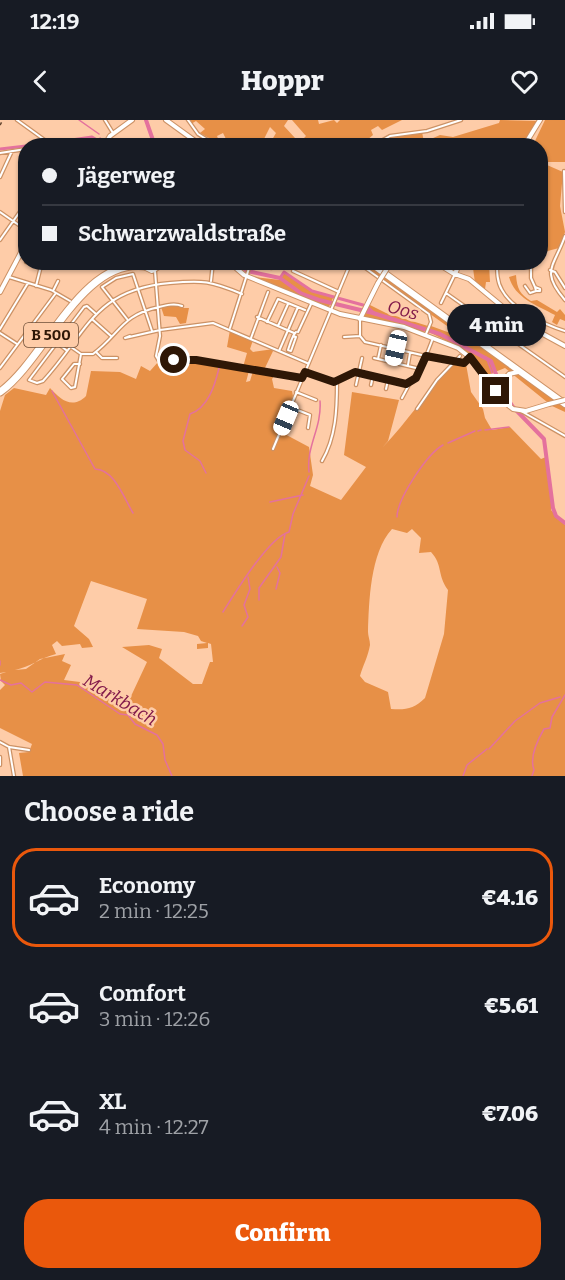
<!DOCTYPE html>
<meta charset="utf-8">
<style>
body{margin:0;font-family:Bitter,serif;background:#20242c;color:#f1f3f6;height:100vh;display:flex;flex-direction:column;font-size:22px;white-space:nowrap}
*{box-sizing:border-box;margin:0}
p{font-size:20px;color:#9ea1a6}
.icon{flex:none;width:33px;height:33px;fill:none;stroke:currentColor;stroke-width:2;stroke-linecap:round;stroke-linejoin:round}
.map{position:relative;height:656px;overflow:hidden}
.side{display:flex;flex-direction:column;background:#171b24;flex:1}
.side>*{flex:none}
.banner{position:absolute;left:18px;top:18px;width:530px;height:132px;border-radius:24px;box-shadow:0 2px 4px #0004;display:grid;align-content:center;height:132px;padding:0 24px;background:#171b24}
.end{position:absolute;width:27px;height:27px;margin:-14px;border:8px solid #2e1706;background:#fff;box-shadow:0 0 0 3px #fff}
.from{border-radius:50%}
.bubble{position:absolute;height:42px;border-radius:21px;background:#171b24;box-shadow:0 2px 4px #0004;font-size:20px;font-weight:800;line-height:42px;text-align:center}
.car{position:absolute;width:18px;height:36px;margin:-18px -9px;border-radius:8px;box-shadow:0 0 4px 2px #0007;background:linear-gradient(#fff 24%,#345 0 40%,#fff 0 76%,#345 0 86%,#fff 0)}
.banner b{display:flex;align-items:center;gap:21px;height:57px;font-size:22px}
.banner b+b{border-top:2px solid #363941}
.banner i{width:15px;height:15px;background:#f1f3f6}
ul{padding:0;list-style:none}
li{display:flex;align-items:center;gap:18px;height:99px;margin:0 12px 9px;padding:0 12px;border:3px solid transparent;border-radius:24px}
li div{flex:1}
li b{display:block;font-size:22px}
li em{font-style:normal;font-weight:800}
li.active{border-color:#ea580c}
li>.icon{width:54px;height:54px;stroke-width:1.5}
h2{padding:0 24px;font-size:27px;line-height:72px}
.primary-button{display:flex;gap:12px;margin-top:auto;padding:12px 24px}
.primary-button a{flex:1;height:69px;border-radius:24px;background:#ea580c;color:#fff;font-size:24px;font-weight:800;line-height:69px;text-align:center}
.status{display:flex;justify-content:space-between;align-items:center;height:42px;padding:0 30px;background:#171b24;direction:ltr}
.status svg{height:16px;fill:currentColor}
header{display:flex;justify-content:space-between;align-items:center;height:78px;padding:0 24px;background:#171b24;font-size:27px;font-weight:800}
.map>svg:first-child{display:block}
</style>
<div class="status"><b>12:19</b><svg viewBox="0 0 49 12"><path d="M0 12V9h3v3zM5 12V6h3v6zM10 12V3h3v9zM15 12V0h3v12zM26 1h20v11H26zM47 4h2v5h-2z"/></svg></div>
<header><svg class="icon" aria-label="back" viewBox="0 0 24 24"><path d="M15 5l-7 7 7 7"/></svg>Hoppr<svg class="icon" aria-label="heart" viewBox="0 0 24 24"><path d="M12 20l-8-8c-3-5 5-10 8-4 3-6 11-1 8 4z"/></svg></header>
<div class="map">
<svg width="565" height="656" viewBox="0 0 565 656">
<rect width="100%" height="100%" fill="#fecca8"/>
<path fill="#e79047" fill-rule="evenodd" d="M188,0H288L284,6L295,18L290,22L295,21L301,25H269L276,13L270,7L261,25H248V22L226,19L223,13L217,16L219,21L216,22L200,13L205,9L196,1L191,4Z
M292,0H318L319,4L334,0L337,3L340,0H402L382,10L378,6L371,10L373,15L361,25L305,26L303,19L306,16Z
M500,0L537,1L522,25H499L497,21L484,26H382L379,22L391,16L422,12L424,22L440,15L453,17L499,3Z
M545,0H565V42H548L547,45L563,52L560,86L565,112L559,128L540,133V26H529L535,21Z
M358,143H367L565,285V292L552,286L505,248L485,256L466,231L429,212L431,206L464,218Z
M462,143H472L477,146L489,144L490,162H486L485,169L475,163L473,148Z
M284,153L312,171L333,178L329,187L254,157L280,160Z
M516,155C517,169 520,174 531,181L537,180L557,192L560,189L565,195V201L560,199L557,205L552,202L555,195C536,185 515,178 509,157Z
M368,184L386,193L428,206L424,212L366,198L363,195Z
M179,185L182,188H189L186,203L180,204L176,197L164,196L161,187Z
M230,210L253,220L250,229L253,232L274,229L264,250L243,247L247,233L227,227Z
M188,239L223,248L249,251L246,262L250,261L253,251L275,255L272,259L274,268L292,271L293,276L279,311L309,327L313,355L310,366L341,380L366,347L344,335L352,272L399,280L388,321L382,328C408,301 428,270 454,243L466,244L471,272L483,289L485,298L492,310L510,307L541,339L546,337L551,364V390L565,405V656H23L19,633L29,632L32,624L0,608V570L5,565L1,561L0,554L6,552L0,553V291L5,275L14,268L46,275L50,268C60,279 72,290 86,276L91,251L120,252L136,259L141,246L150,251L159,241ZM392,409L407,413L412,409L421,418L419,433L431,432C443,445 437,455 448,470L444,514L425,578C414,589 406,590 391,589L388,572L365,562L360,556C363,545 368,537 370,525C370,520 368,516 368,512C369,482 370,433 392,409ZM91,461L147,479L137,509L184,512L198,516L201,521L207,523L197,524V529L208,528V523L211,524L213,542H210L202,564H193L159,538L162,529L149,525L122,527L147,542L125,589L80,562L64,560L71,545L62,541L65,534L40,539L26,549L15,550C30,547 40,538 56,534L52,525L57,521L62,526L80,524L82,528L93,527L89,519L74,506Z"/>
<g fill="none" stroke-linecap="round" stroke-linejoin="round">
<path stroke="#e4719d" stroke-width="1.5" d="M79,0L99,14
M99,20L100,18
M486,237L492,253
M52,271L95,349C114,349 124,378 133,393
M485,310L509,307
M478,311L481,310
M448,323L475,311
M309,352C306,326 322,308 320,281
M206,353L200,341L185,330L183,321L190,294C208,288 215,265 219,248
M270,382L303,375
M397,397C397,379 427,334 443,325
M276,469L280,453L277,447
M259,480V468L281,437L285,414
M223,492C235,473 269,417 289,412L293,394L309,356
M242,506L248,497L244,485L250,469L248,457
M0,541V545
M0,560L11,565L21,563L32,572L45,562L77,565L120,594L128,595L135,604L157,615L163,624L165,640L172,656
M489,629L515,601L540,583L560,577
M463,656L467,645L487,629
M532,656L534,650C529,637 537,621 544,609L550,608L552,597L565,575"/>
<path stroke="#e4719d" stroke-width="3" d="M30,26L92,17L107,26
M0,29L26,26
M280,158L284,152L312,171L363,185
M367,187L375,194"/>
<path stroke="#e4719d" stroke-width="4" d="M146,0L155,26
M236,142L247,151L280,158L302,174L319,180L373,193L440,214L491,241L502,270L513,287L544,319L553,388L556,396L565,403"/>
<defs>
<path id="minor" d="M17,0L53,26
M105,0L113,13
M188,0L198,14L217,26
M372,26L390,16L427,11L461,0
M0,33L26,29
M564,51L565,92
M0,57L12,31
M0,92L26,110
M565,116C554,147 540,151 565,180
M0,120L26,83
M26,142L41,146
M357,142L429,194L431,202L426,214
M497,142C497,152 497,162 502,170C512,189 545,205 565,211
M531,142V158L535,167
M477,144V142
M271,148L283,146L286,142
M550,150L555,152L565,168
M155,151L160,216L156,236L159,241L197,240L302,258
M293,151L339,172
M9,157L51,170L70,181
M211,161L213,142
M36,166L42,142
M525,166L530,173L536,171
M535,167L540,169V171H536Z
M53,171L58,161
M446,173L565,257
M441,183L455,154
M96,194L87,186L84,187L29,260L37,263L43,261C88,212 93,170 170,163C203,160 211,161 242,174
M257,197L294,213
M127,199L102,167L116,158L133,154L152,211
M93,200L111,216
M267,202L278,179L305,190
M278,206L288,184
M230,208L251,142
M0,209L28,163
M298,212L312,182
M0,213L17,224
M130,216L125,218L160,210L213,203L307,243
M293,216L296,217L291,231L288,230C290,224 292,216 296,212
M344,217L360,216
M251,218L268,172
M433,218L426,236L464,243L470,237
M56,222L66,230
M71,227L81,234H93C120,214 121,195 159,187C167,185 175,183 182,186
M279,231L298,187
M96,232L102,238H117
M374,238L416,248
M378,239L381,225
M393,242L396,228
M80,244H74L62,259L71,268L75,267L81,234
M408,245L410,233
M0,248L56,173
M305,253L334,262L359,252L406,264L416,258L426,236L365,222L360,216V199
M356,265L362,238
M371,265L373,256
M386,269L388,260
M296,272L316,280
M402,278L410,263
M290,287L310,295L308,308
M417,289L437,260L460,236
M521,291L565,316
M273,329L351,142
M322,341C336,317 337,289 337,262
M0,622L9,627L29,630
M9,627L14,656
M0,637V645"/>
<path id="tertiary" d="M166,0L202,26
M104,26L110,16L132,0
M524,26L540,0
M229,142L244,155L340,194L404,207L458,228L473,240L502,280L513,289L526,291L549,284
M435,142L456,155
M455,154L469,159L521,202L565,226
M455,154L460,142
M0,172L26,123
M360,199L378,163
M495,270L509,254L518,252"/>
<path id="primary" d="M144,142L146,147L152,150L165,142
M369,142L565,284"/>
<path id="trunk" d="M0,272C45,240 81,138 145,146"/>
</defs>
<use href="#minor" stroke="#cc9266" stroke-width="4.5"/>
<use href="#tertiary" stroke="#cc9266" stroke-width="6"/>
<use href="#primary" stroke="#cc9266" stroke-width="8"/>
<use href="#trunk" stroke="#cc9266" stroke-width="9"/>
<use href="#minor" stroke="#fff" stroke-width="2"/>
<use href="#tertiary" stroke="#fff" stroke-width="4"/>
<use href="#primary" stroke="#fff" stroke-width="6"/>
<use href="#trunk" stroke="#fff" stroke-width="7"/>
<path stroke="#62442e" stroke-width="1.5" stroke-dasharray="3 6" stroke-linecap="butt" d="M0,5L3,0"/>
<defs>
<path id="tertiary-bridge" d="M378,163L388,147
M549,284L565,280"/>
</defs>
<use href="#tertiary-bridge" stroke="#cc9266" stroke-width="6" stroke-linecap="butt"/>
<use href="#tertiary-bridge" stroke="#fff" stroke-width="4"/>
</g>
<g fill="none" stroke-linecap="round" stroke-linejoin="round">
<path stroke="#2e1706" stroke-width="8" d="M174,240H196L302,258L305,252L334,262L355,252L406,264L416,258L426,236L464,243L470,237L496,271"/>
</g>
<g text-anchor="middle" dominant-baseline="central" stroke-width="5" stroke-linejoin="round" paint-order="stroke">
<rect fill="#fecca8" stroke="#6c4d37" stroke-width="1.5" x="24" y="203" width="54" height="24" rx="4.5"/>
<g font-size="15" font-weight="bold" fill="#2e1706">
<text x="51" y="215">B 500</text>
</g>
<g font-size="18" font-style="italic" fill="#831b4b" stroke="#fecca8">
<text transform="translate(403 190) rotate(16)">Oos</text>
<text transform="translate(120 580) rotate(31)">Markbach</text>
</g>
</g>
</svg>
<i class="end from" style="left:174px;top:240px"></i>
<i class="end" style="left:496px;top:271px"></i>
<div class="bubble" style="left:447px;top:184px;width:99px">4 min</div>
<i class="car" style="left:396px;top:228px;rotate:193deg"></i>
<i class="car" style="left:286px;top:298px;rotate:203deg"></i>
<div class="banner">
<b><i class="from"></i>Jägerweg</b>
<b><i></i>Schwarzwaldstraße</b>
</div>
</div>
<section class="side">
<h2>Choose a ride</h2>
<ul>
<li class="active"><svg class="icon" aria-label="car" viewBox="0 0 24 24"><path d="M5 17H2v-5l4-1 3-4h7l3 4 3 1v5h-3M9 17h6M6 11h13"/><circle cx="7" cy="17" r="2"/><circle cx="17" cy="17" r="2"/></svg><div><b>Economy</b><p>2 min · 12:25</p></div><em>€4.16</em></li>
<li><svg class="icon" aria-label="car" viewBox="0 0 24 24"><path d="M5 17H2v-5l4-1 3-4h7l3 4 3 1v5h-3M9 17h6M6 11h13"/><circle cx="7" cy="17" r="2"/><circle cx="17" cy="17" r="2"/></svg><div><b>Comfort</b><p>3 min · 12:26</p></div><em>€5.61</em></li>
<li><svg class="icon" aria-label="car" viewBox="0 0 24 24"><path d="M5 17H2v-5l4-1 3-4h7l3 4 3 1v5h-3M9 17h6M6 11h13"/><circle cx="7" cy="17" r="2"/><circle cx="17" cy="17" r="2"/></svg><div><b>XL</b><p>4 min · 12:27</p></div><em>€7.06</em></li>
</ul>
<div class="primary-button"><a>Confirm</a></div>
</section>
